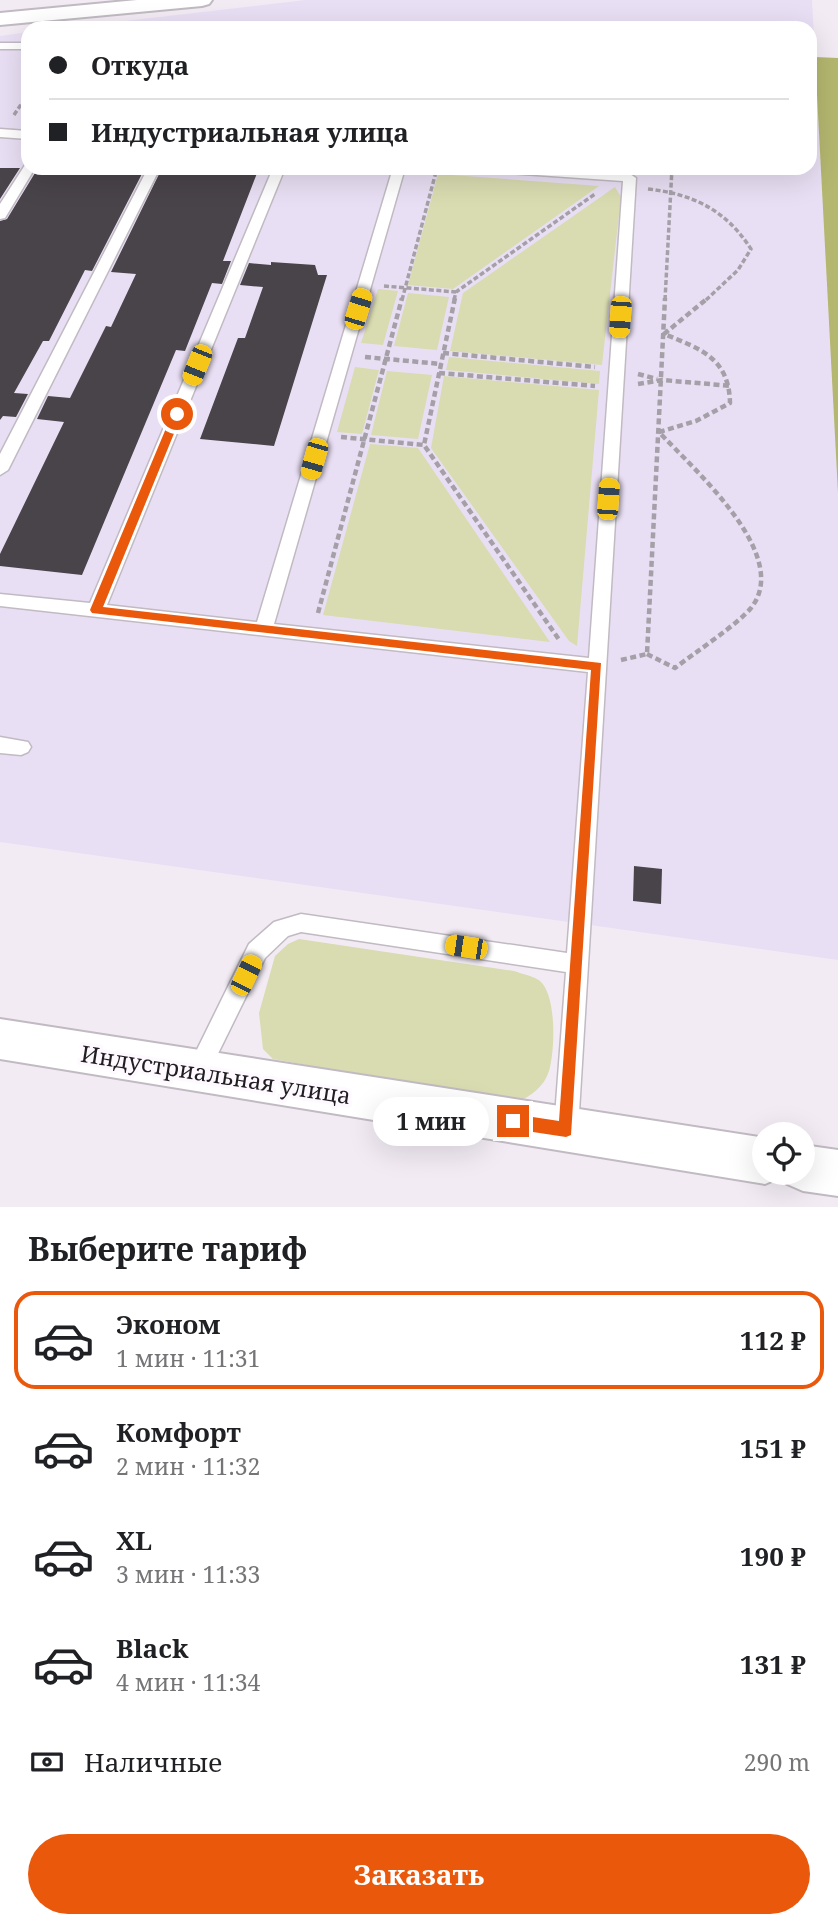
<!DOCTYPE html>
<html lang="ru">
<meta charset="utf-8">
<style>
body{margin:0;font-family:"Noto Serif",serif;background:#f6f6f6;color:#202124;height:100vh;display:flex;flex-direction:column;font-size:26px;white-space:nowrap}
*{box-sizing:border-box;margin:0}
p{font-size:23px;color:#757577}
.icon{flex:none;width:38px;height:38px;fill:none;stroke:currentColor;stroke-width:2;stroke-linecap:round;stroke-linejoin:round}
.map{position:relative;height:1207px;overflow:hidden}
.panel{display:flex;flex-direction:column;background:#fff;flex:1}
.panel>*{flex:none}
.banner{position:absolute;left:21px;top:21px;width:796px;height:154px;border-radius:21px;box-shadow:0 7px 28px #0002;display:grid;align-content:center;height:154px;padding:0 28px;background:#fff}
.tools{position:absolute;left:752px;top:1122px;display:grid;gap:14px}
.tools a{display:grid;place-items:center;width:63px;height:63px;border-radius:50%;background:#fff;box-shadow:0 7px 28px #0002;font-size:35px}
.end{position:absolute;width:32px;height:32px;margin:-16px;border:9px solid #ea580c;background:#fff;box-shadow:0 0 0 4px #fff}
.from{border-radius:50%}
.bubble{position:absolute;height:49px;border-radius:24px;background:#fff;box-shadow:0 7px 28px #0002;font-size:23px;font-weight:700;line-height:49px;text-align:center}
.car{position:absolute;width:21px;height:42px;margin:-21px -10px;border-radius:9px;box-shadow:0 0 5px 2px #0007;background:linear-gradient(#f5c518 24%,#345 0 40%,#f5c518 0 76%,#345 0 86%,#f5c518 0)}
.banner b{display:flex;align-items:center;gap:24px;height:66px;font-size:26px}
.banner b+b{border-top:2px solid #e0e0e0}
.banner i{width:18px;height:18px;background:#202124}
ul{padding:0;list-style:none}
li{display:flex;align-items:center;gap:21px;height:98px;margin:0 14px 10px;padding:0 14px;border:4px solid transparent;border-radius:21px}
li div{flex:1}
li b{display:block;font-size:26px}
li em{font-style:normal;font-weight:700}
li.on{border-color:#ea580c}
li>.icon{width:63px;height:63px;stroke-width:1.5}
h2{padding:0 28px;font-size:32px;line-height:84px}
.pay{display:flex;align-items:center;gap:18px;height:77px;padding:0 28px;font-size:26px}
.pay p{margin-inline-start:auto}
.action{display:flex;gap:14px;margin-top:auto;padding:14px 28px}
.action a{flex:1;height:80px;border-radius:42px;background:#ea580c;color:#fff;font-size:28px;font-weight:700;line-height:80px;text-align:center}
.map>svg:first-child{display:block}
</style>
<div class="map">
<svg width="838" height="1207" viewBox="0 0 838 1207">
<rect width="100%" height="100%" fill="#f2ebf4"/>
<path fill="#e9dff4" d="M305,0H812L838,471V960L0,842V36L28,32V168H810V28H65Z"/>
<path fill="#d9dbb0" d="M438,174L599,186L453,289L408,285Z
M615,187L621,197L602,365L450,351L463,293Z
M378,289L398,291L383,345L361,343Z
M408,293L449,297L437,350L394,346Z
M449,357L600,371L599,384L446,370Z
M355,367L379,370L362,434L337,432Z
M387,371L432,375L418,439L371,435Z
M444,376L599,390L577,646L569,641L431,448Z
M370,444L418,448L550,642L323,615Z
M299,939L514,971C522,974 534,976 540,981C557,996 555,1051 549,1071C544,1087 530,1097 515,1103L273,1059L263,1049L259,1013L275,956L288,944Z"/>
<path fill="#b4b76f" d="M815,57L838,58V493Z"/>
<path fill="#49434a" d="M0,168H20L0,199Z
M38,168H145L92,271L85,270L49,341H43L14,393L28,394L16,417L3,416L0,420V221L7,219Z
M162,168H259L223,261H231L222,284L212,283L185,351L176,350L82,575L0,566V554L64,422L37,419L48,396L70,398L106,326L111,327L136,274L111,272Z
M271,262L315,265L318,275H327L274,446L200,439L238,338H245L263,287L240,285L249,263L271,265Z
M634,866L662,869L661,904L633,901Z"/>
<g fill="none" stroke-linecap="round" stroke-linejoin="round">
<defs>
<path id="lane" d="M0,43H28V49H0Z
M0,129L28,131V139L0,137Z
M28,164V168H35L5,218L0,219V204L25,165Z
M148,168H160L8,470L0,475V454Z
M273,168H285L107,605L257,622L393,168H405L274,624L589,658L623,181L492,172L486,168H544L630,174L636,178L578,1129L574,1137L566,1141L558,1137L554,1129L566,972L301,932L288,936L265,958L206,1078L198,1081L190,1078L187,1070L249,944L274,922L301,914L567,953L588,672L0,606V594L90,603Z
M0,737L28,742L31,747L28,752L21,755L0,753Z"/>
<path id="street" d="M137,0H212L209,4L202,6L0,25V13Z
M0,1019L765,1138V1172H803V1145L838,1150V1196L803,1191L787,1184L783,1173L781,1177L765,1184L0,1059Z"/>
</defs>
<use href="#lane" stroke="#c1bac2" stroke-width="3"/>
<use href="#street" stroke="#c1bac2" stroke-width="4"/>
<path stroke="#a5a0a7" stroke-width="3.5" stroke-dasharray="5 2.5" stroke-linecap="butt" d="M14,115L28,94
M648,189C693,194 726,210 751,249L738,270L706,300
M384,286L456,292
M402,300L437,168
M454,300L456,292L595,194
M665,300L672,168"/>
<path stroke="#a5a0a7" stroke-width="4.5" stroke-dasharray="6 3.5" stroke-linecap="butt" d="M455,298L424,445L560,641
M443,353L595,367
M365,357L441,364
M439,373L595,386
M638,374L657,379
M638,384L662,380L732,386
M341,437L424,445
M318,613L402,298
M647,654L675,668C694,653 737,625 751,608C793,555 693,469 659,432L696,421L730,403C729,358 701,349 664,334L708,298
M621,660L647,654L665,298"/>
<use href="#lane" fill="#fff" fill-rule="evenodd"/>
<use href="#street" fill="#fff" fill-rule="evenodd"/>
</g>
<path fill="#ea580c" d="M177,410L182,414L103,607L601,663L571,1135L566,1137L513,1129L508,1126L506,1121L508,1116L513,1114L559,1121L591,670L92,613L90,610L172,414Z"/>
<g text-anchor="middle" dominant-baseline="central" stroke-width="7" stroke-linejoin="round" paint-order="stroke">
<g font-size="23" fill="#201e21" stroke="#fef9ff">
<text transform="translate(216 1074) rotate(9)">Индустриальная улица</text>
</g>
</g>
</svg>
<div class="tools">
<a><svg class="icon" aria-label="locate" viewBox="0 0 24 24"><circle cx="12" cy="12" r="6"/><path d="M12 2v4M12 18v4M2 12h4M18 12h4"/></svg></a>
</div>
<i class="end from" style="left:177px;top:414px"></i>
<i class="end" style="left:513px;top:1121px"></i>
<div class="bubble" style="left:373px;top:1097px;width:116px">1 мин</div>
<i class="car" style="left:358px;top:309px;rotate:17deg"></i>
<i class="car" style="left:620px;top:317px;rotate:184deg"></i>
<i class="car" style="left:197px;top:365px;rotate:202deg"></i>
<i class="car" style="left:314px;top:459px;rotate:196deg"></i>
<i class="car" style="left:608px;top:499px;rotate:4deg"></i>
<i class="car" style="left:466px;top:947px;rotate:279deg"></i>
<i class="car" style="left:246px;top:975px;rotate:26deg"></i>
<div class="banner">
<b><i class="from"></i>Откуда</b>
<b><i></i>Индустриальная улица</b>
</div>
</div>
<section class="panel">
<h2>Выберите тариф</h2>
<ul>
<li class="on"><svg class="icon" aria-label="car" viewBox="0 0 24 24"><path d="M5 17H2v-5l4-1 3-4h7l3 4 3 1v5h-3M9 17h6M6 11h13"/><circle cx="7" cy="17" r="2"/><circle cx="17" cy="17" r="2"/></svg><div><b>Эконом</b><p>1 мин · 11:31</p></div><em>112 ₽</em></li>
<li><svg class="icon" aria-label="car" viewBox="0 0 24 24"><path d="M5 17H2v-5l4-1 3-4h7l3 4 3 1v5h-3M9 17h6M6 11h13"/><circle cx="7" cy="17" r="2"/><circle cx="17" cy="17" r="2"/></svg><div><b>Комфорт</b><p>2 мин · 11:32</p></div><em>151 ₽</em></li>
<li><svg class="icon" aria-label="car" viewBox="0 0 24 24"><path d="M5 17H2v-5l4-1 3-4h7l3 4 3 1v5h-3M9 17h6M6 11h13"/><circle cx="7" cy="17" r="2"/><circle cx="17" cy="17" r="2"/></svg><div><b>XL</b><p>3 мин · 11:33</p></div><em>190 ₽</em></li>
<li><svg class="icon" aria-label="car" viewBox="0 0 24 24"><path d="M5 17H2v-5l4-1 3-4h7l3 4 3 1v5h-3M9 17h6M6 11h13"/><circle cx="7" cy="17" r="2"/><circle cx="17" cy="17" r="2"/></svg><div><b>Black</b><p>4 мин · 11:34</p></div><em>131 ₽</em></li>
</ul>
<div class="pay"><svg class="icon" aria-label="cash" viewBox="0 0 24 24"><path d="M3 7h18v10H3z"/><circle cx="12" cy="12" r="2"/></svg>Наличные<p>290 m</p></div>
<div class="action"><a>Заказать</a></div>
</section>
